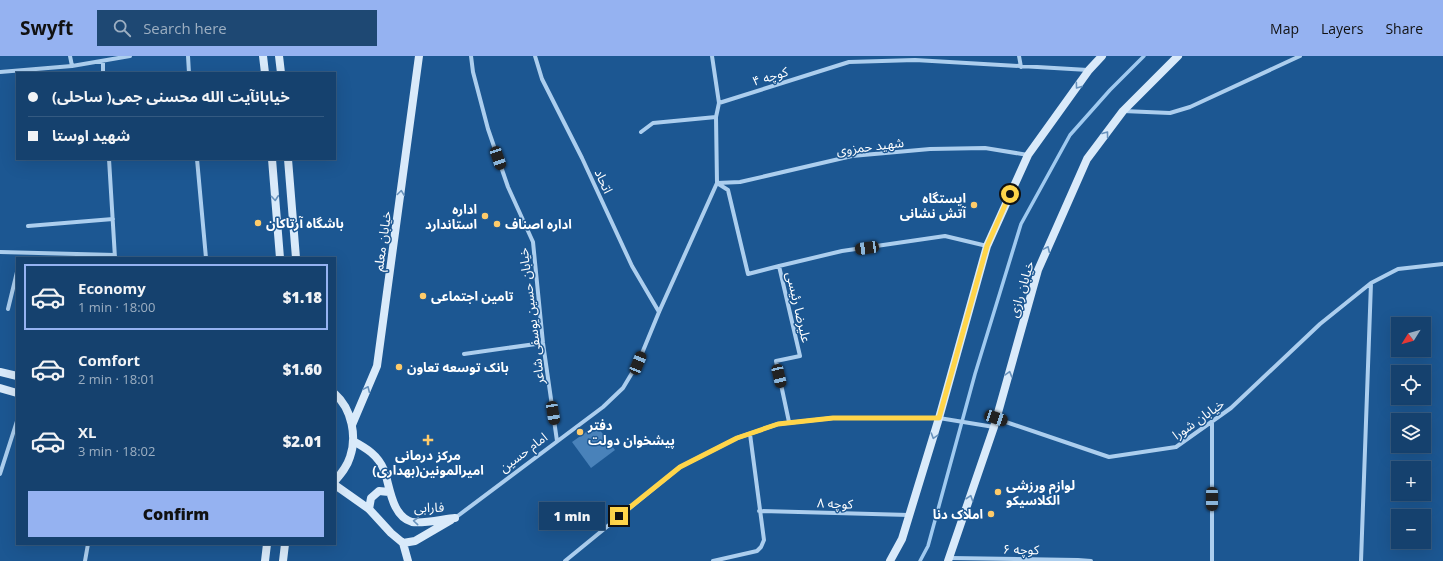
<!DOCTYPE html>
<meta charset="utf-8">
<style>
body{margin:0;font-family:"Open Sans","Noto Sans Arabic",sans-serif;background:#1e4873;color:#f1f3f6;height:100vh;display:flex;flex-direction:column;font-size:15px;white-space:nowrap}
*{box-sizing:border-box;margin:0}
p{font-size:13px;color:#9dafc2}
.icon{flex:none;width:22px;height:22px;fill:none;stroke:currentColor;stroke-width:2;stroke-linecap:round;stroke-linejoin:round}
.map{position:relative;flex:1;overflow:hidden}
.side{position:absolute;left:16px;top:201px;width:320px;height:288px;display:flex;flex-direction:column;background:#15416e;border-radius:0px;box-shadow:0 4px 16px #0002,0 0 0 1px #345a81}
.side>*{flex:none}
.top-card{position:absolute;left:16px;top:16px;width:320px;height:88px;border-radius:0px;box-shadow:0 4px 16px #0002,0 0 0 1px #345a81;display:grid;align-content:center;height:88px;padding:0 12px;background:#15416e}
.needle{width:26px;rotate:233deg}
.buttons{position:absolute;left:1391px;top:261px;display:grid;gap:8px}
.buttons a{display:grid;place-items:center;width:40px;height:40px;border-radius:0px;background:#15416e;box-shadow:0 4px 16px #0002,0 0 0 1px #345a81;font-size:20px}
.end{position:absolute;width:18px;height:18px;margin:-9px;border:5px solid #ffd54a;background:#111;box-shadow:0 0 0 2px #111}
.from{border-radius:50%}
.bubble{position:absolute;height:28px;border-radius:0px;background:#15416e;box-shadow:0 4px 16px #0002,0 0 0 1px #345a81;font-size:13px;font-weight:800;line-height:28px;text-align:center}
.car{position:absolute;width:12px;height:24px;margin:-12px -6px;border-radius:5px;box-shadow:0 0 3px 1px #0007;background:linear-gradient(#222 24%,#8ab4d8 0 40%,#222 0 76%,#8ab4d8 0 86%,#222 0)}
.top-card b{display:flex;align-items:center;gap:14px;height:38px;font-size:15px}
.top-card b+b{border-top:1px solid #345a81}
.top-card i{width:10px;height:10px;background:#f1f3f6}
ul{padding:7px 0 0;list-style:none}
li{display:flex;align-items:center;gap:12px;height:66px;margin:0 8px 6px;padding:0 4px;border:2px solid transparent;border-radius:0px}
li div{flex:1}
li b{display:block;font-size:15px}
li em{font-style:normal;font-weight:800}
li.current{border-color:#95b2f1}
li>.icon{width:36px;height:36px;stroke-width:1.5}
.primary-button{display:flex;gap:8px;margin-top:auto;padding:8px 12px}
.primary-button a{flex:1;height:46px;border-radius:0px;background:#95b2f1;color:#111;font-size:16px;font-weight:800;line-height:46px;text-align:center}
header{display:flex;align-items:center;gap:24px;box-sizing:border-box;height:56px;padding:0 20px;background:#95b2f1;color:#111}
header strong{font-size:19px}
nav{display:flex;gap:22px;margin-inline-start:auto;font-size:14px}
.search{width:280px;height:36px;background:#1e4873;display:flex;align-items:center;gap:10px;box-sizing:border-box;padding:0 14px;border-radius:0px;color:#9dafc2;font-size:15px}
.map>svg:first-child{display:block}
</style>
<header>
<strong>Swyft</strong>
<div class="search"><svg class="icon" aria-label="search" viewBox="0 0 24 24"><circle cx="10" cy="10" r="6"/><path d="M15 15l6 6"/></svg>Search here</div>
<nav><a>Map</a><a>Layers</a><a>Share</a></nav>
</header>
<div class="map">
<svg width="1443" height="505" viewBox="0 0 1443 505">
<rect width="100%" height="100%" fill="#1c5792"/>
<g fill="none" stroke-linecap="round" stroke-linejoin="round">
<path stroke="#a0caf0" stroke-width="3.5" d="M920,505L928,490L975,318L1021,168L1070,79L1110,34L1144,0"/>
</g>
<path fill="#4982ba" d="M596,369L615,394L591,412L572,386Z"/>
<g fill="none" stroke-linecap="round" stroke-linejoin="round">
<path stroke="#acceee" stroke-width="4" d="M70,0L72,10
M188,0L189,17
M471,0L473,16L488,73L508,131L533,186L543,287L557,385
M535,0L542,23L582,102L632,210L659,256
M1019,0L1021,11
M103,5V17
M0,16L72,10L130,0
M719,47L849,6L915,4L1088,14
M1123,55L1170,57L1190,51L1300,0
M641,76L653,67L716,61
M109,103L115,202
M197,103L206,202
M717,127L740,126L852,100L930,93L985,92L1028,99
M717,127L728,134L748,218L779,210
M28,170L113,163
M0,196L115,199
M8,253L17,216
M464,298L543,287
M997,363L1109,401L1176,391L1231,352L1320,268L1371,227L1398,213L1443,208
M789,366L776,305L800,300L779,210L842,195L945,180L987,190
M1212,366V505
M0,418L17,365
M759,455L909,459
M455,462L603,351L623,332L638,307L659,256L717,127L716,61L719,47L712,0
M950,502L1078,504L1091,505
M85,505L88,488
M565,505L680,411L737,382L778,368L833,362H939L994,371
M713,505L757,495L761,491L764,484L750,378
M1361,505L1371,227"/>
<path stroke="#d9eafa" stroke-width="8" d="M263,0L265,17
M279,0L281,17
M272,103L280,202
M288,103L296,202
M0,316L17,320
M0,332L17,337
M335,338C352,353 357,381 350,401C347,411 341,418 335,425
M352,369L377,310L419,0
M353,385C366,392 378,399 384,414C390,429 391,460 412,466C422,468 444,463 455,462
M335,429L369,453L391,477L403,487L408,505
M369,453L371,442L379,435L389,436
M403,487L415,485L451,464
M265,505L267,488
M283,505L285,488
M890,505L902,483L939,362L987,190L1028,99L1089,14L1102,0
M948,505L994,371L1038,214L1087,103L1123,55L1178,0"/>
</g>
<defs><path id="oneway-chevron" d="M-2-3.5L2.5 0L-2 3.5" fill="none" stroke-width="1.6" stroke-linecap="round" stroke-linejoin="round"/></defs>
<g stroke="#6892bc">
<use href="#oneway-chevron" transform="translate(1078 30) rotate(126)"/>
<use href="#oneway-chevron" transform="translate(1106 78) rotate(-53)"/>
<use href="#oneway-chevron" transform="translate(401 137) rotate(-82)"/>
<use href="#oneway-chevron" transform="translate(275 142) rotate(85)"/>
<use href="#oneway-chevron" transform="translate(1047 193) rotate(-66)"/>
<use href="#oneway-chevron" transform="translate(1009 318) rotate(-74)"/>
<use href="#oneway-chevron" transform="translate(367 333) rotate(-66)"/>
<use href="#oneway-chevron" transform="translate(934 380) rotate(107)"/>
<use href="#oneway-chevron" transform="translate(970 442) rotate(-71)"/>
<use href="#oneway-chevron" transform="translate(416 465) rotate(-175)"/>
</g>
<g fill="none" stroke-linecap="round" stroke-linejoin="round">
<path stroke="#ffd54a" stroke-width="5" d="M619,460L680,411L737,382L778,368L833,362H939L987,190L1010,138"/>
</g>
<g fill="#fecb6a" stroke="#1c5792" stroke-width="1.5">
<circle cx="974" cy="149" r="4"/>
<circle cx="485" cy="160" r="4"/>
<circle cx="258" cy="167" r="4"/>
<circle cx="497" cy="168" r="4"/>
<circle cx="423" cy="240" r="4"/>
<circle cx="399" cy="311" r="4"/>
<circle cx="580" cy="376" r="4"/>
<path d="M426 378h4v4h4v4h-4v4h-4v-4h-4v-4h4z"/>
<circle cx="998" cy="436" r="4"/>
<circle cx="991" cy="458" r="4"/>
</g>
<g text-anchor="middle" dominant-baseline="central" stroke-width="3" stroke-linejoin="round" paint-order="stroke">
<g font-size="13" fill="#fff" stroke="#1c5792">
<text transform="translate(770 20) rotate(-17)">کوچه ۴</text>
<text transform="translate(870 90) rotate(-7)">شهید حمزوی</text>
<text transform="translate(604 125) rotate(65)">اتحاد</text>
<text transform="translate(382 185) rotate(-82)">خیابان معلم</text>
<text transform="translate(1021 233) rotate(-73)">خیابان رازی</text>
<text transform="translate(799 251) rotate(77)">علیرضا رئیسی</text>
<text transform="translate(531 260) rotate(-97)">خیابان حسین یوسفی شاعر</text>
<text transform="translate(1198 363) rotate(-35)">خیابان شورا</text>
<text transform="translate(523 396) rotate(-37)">امام حسین</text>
<text transform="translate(835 447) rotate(2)">کوچه ۸</text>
<text transform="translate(429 451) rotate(-1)">فارابی</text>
<text transform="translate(1021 493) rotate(1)">کوچه ۶</text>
</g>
<g font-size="13" font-weight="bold" fill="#fff" stroke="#1c5792" text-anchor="start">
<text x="966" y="142" text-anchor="end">ایستگاه<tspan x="966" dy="15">آتش نشانی</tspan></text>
<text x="477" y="153" text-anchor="end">اداره<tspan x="477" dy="15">استاندارد</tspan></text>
<text x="266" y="167">باشگاه آرتاکان</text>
<text x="505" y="168">اداره اصناف</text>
<text x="431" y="240">تامین اجتماعی</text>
<text x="407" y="311">بانک توسعه تعاون</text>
<text x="588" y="369">دفتر<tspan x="588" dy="15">پیشخوان دولت</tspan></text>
<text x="428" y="399" text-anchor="middle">مرکز درمانی<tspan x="428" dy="15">امیرالمونین(بهداری)</tspan></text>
<text x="1006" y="429">لوازم ورزشی<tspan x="1006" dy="15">الکلاسیکو</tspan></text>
<text x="983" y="458" text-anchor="end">املاک دنا</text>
</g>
</g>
</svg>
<div class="buttons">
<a><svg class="needle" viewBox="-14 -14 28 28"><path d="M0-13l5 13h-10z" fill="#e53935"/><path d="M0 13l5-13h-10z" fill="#9dafc2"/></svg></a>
<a><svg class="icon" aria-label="locate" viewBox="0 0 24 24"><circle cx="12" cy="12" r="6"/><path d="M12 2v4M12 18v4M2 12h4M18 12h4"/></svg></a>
<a><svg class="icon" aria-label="layers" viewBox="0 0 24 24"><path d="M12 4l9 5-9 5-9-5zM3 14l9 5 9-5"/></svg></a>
<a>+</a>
<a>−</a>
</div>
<i class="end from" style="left:1010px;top:138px"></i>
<i class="end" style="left:619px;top:460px"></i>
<div class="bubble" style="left:539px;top:446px;width:66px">1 min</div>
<i class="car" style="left:498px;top:102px;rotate:161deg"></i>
<i class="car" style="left:867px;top:192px;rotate:262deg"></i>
<i class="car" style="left:638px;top:307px;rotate:22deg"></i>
<i class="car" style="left:779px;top:320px;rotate:167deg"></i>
<i class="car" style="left:553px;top:357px;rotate:171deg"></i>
<i class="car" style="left:996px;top:362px;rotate:109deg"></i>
<i class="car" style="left:1212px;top:443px;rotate:180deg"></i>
<div class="top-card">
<b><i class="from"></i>خیابانآیت الله محسنی جمی( ساحلی)</b>
<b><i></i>شهید اوستا</b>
</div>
<section class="side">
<ul>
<li class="current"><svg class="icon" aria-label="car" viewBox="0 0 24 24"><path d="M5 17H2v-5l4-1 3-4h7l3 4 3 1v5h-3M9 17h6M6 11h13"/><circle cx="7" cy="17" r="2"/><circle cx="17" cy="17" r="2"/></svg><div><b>Economy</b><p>1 min · 18:00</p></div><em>$1.18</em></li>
<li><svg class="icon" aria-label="car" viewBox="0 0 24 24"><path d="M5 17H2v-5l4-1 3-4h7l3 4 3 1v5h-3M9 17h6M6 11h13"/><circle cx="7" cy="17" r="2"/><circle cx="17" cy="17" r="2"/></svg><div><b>Comfort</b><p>2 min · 18:01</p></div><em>$1.60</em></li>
<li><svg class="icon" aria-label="car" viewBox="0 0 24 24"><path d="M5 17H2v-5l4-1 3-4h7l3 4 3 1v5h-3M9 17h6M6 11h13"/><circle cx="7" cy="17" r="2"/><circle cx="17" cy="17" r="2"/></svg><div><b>XL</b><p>3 min · 18:02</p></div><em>$2.01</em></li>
</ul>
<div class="primary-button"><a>Confirm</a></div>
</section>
</div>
